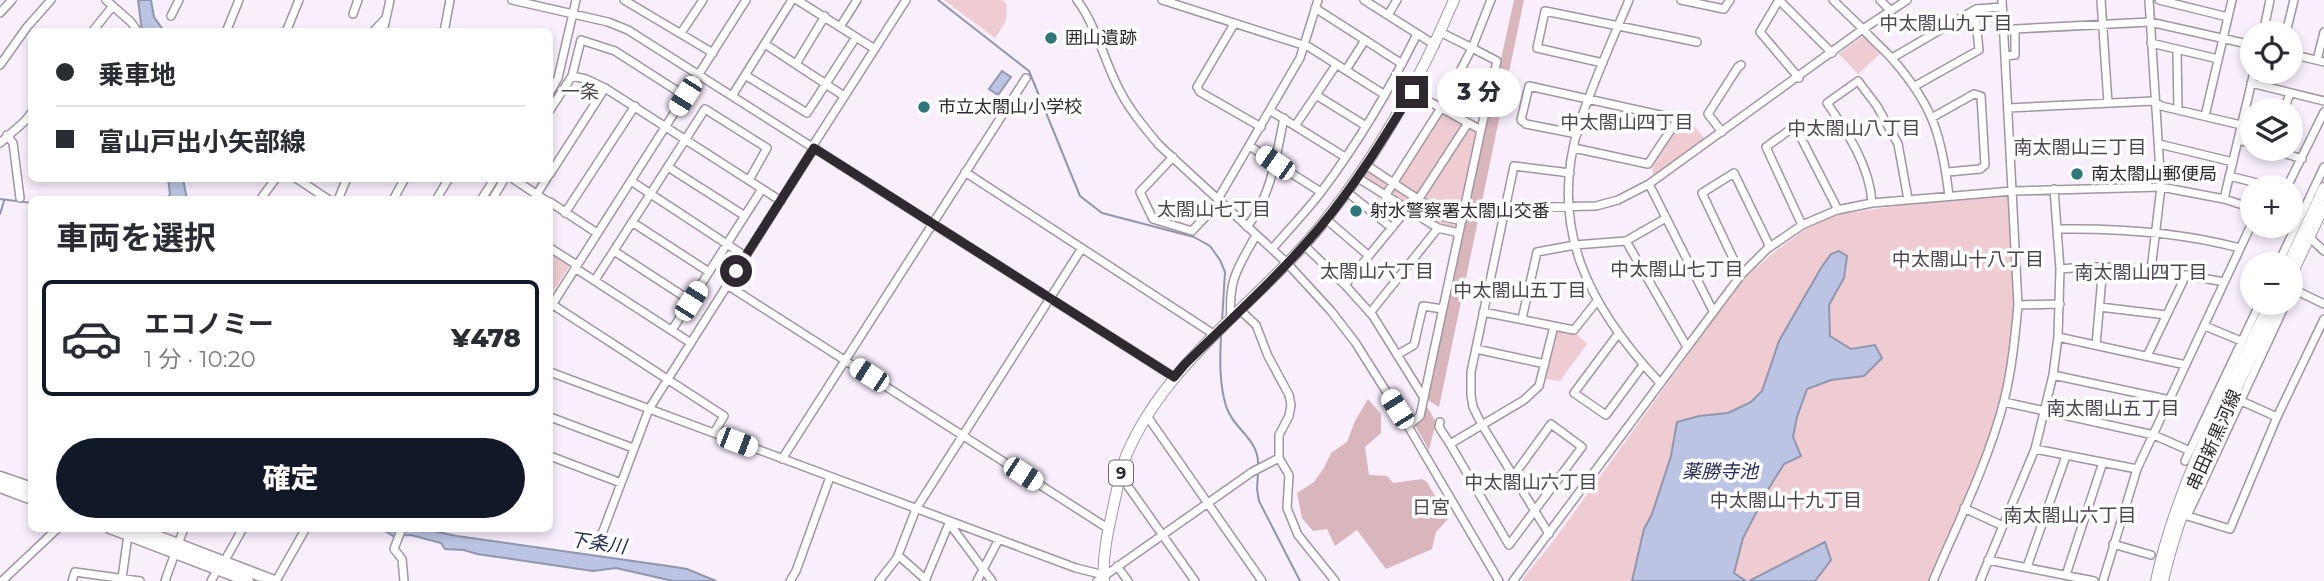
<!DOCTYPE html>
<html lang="ja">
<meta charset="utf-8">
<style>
body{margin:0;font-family:Montserrat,"Noto Sans JP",sans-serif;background:#f7f7f7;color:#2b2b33;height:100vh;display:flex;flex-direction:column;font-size:26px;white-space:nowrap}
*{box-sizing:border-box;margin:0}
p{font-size:23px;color:#7c7c81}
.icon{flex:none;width:38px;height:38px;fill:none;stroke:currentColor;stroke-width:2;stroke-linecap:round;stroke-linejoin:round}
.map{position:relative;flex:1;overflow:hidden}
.sheet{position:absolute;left:28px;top:196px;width:525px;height:336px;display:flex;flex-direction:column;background:#fff;border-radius:10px;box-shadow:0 4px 10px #0003}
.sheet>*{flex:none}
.guide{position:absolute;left:28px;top:28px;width:525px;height:154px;border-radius:10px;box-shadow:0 4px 10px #0003;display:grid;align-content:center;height:154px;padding:0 28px;background:#fff}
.controls{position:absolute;left:2240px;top:21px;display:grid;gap:14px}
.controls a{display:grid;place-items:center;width:63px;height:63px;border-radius:50%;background:#fff;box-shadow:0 4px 10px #0003;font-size:35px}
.end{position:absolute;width:32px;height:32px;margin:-16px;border:9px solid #2d292e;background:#fff;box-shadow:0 0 0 4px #fff}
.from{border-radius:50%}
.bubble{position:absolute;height:49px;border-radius:24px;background:#fff;box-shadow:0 4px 10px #0003;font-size:23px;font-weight:800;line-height:49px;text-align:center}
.car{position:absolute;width:21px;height:42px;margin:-21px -10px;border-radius:9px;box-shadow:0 0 5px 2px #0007;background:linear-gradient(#fff 24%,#345 0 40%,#fff 0 76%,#345 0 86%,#fff 0)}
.guide b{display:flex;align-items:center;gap:24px;height:66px;font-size:26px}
.guide b+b{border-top:2px solid #e1e1e2}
.guide i{width:18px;height:18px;background:#2b2b33}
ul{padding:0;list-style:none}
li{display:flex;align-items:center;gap:21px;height:116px;margin:0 14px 10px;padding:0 14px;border:4px solid transparent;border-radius:10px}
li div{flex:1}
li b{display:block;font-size:26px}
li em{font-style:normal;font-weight:800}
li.selected{border-color:#111827}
li>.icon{width:63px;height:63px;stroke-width:1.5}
h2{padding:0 28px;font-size:32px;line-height:84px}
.cta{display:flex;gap:14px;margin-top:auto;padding:14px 28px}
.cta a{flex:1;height:80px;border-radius:42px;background:#111827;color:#fff;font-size:28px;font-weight:800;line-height:80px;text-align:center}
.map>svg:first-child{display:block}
</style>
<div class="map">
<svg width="2324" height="581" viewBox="0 0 2324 581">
<rect width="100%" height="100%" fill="#f8eefc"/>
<path fill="#efcbd2" d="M944,0H1002L1007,4L1006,21L995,38Z
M1863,36L1866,37L1881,53L1858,74L1839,54Z
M1445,114L1460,122L1462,128L1419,193L1414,194L1397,183L1442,115Z
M1684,114L1705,139L1653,176L1652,165Z
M1471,128L1478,135L1461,215L1457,217L1446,213L1423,199L1467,130Z
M1367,171L1388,183L1385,191L1363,177Z
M1394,189L1457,223L1458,226C1439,232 1409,206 1392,196Z
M2013,195L2018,306L2004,405L1933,581H1521L1554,540L1743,279L1773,253L1804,230L1840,214L1911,204Z
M550,251L571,264L550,296Z
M1555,329L1576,333L1587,344L1560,381L1544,379Z"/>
<path fill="#d9b5bc" d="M1514,0H1524L1439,407L1426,399Z
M1368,399L1381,414V433L1365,447L1369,475L1387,476L1393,483L1422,479L1427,482L1448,519L1436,532L1432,549L1386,569L1357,530L1335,546L1327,529L1313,531L1302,518L1297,493L1314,482L1324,468L1331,453L1347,442L1355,421Z
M1426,405L1436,422L1429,450L1415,425L1423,419Z"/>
<path fill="#bbc5e3" stroke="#9096ad" stroke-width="2" d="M138,0H151L154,17L164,31H142Z
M1002,71L1011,77L998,95L989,89Z
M168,179H183L187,199H167L170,194Z
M1839,251L1847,256L1844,278L1829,305L1830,336L1851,349L1875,345L1882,358L1864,376L1831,380L1807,389L1797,417L1793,437L1801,456L1784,464L1769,488L1743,538L1734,573L1746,581H1632L1644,529L1652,514L1671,456L1677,422L1699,416L1728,413L1751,402L1762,391L1779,341L1821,268L1831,254Z
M382,529H424L457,536L675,567L687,569L716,581H673L616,568L593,571L477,554L464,550L445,549L441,543L411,535L393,536Z
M1825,542L1831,560L1815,581H1749Z"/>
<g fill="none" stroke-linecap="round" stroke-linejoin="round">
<path stroke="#9096ad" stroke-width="2" d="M938,0L1029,71L1080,196L1102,213L1194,237L1210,246L1220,260L1225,272L1222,321
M0,199L32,203
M0,214L4,201
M1221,334C1220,358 1219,383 1226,406C1233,429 1259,439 1258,464
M1258,473L1257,489L1259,501L1300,581"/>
<defs>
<path id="minor" d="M106,0L131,22L138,32
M512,0L608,22L628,30L1174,377
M624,0L713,53
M797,0L875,49
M1077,0C1095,24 1103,56 1116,83C1127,107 1143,126 1159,145L1287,263L1331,311L1355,342L1408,426L1499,581
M1162,0L1309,47L1385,95
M1364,0L1435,45
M1629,0C1612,41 1593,82 1579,125C1547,229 1590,308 1660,383
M1681,0L1724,9L1730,0
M1833,0L1863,29L1907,0
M1880,0L1891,11
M2101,0L2108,103
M2149,0L2161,187L2151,270
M2159,0L2228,17
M1315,8L1365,40
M0,13L12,0
M353,14L358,0
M1388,15L1397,0
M171,16L179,0
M1234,24L1197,87L1200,92L1261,127
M840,27L857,0
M92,32L112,7
M226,32L239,0
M286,32L299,0
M373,32L386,18
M383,32L390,0
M444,32L450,0
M1440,32L1472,48L1491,0
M681,33L703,0
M2263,33L2270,0
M2286,33L2294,0
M2151,43L2218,59
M765,44L844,96
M2177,51L2178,109
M2291,54L2324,62
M2005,56L2015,55V29L2150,22L2252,45
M1892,58L1976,9L2002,7
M2317,60L2324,32
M1603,63L1537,48L1545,11L1697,42
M796,64L825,16
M0,65L27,27L51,0
M1346,70L1365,40L1402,64
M745,75L807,113L856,37
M572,76L586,79L605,88L781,201
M1799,78L1760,32L1779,0L1832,53
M2251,83L2324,101
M1915,86L1979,50L1975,11
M550,92L558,78L576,0
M1316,95L1336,65
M732,96L792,0
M2008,108L2154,101L2161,106L2241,125
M550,110L572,76L581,40L615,51L685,96
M2284,110L2290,93
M1271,111L1345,157
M2205,116L2232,0
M1933,117L1974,94L1981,96L1985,165L1980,169L1948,172
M1284,118L1275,163L1321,192
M1295,126L1316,95L1366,126
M1722,132L1708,114L1738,67L1741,65
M7,135L13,143L20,198
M2238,140L2252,144
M0,143L25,121L32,112
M2159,144L2233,162
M812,147L906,0
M1574,148L1648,164L1678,119L1529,86L1521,120L1526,124L1577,134
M2271,149L2302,159
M1173,157L1140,192L1153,219L1192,231L1220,201
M1366,165L1445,217L1462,221
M668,167L745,216
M965,172L1215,335
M550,174L605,88
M2229,176L2273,187
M296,178L329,200
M512,178L545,200
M1358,178L1438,228L1459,233
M631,181L745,256
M1649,184L1713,311
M2287,187L2324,112
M1347,192L1392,228
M537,194L547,178
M1385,196L1441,108L1472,48L1497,61L1481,130L1412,92
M1218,199L1300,58L1318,0
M2224,199L2254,72
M260,200L276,178
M338,200L347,178
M393,200L405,178
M436,200L449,178
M481,200L495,178
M492,200L505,178
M1418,200L1468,123
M550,202L597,233
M1872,203C1870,166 1847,132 1827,103L1858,81L1877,106L1898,144L1908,199
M1506,208L1596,206L1618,200L1649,184L1863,29C1873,41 1885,50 1894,61C1934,107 1942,138 1949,196
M565,213L635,106
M1326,219L1369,256
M632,222L709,272
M1802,225L1766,147L1795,126L1838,210
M1247,227C1262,207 1269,187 1275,163L1250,146
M2059,229C2121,228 2180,232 2240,248
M2307,235L2324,251
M1626,241L1687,347
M1304,245L1345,285L1373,316L1424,398
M550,248L577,265
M1272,249C1288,230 1306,212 1321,192C1358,143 1390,89 1417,34
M614,251L691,301
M2278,264L2324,167
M575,268L691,343
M2060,269C2116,263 2170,272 2224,282
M1741,275L1702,193L1734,173L1770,247
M595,280L705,109L767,148L749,180
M727,285L1109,529
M1345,285L1407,209
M2291,288L2324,304
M550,303L724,416L714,433
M2018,305L2060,304
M2100,307L2166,315
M550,308L746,0
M1240,310L1256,325L1268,356L1289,395L1291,405L1289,416L1279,435V458L1289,475L1287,508L1298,535L1335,581
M1483,312L1574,330L1597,301
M1370,313L1438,228
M1231,319C1228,279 1238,268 1256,235
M1522,319L1537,252L1575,245L1626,241L1666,218
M2205,326L2241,341
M672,330L762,189
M1618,334L1574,393L1606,415L1643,365
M2058,337L2186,365
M2096,345L2103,266
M1476,349L1545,364
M1397,355L1414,345L1423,306L1443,309
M2147,356L2186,275
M550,372L1076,568L1104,575
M2053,375L2170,400
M2239,400L2277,417
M2004,402L2154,435L2190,451
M1147,416L1262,581
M550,417L633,448
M1440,422L1439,427L1450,444
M1408,426L1420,416L1481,130
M2035,449L2137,469
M550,456L621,483
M782,459L1026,78
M2185,461L2260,303
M1120,475L1195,581
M1514,475L1551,424L1582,447L1509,545L1450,444L1524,400L1539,386L1554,326
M1964,508L2003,526
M2181,514L2230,529L2277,417L2324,319
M2187,516L2286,303
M949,523L992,581
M402,528L394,549L402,559L404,581
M1549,534L1482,425L1473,407L1471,395V372L1514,166L1570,173
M2113,544L2151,555
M597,547L649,409L814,148
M898,555L925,579
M1988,560L2094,581
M224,562L243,528
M1117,566L1128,581
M2027,567L2066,456
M2066,575L2103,462
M122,578L128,535
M2,581L58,528
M72,581L75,572L140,581
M165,581L184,528
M211,581L218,569
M276,581L306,528
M790,581L796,571L830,477
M879,581L897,558L916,509L1082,248
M925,581L950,521
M977,581L999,539
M1097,581L1252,472L1279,458
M1513,581L1741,275L1767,249L1802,225L1837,210L1872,203L2013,191L2161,187L2224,199L2252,208
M1933,581C1958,522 1988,463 2004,401C2012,369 2015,337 2018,305L2002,0
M1980,581L2035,449L2053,375L2058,337L2060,269L2054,189
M2103,581L2137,469L2252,223"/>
<path id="major" d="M2288,264L2324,188
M2291,276L2324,206
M1104,581C1102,557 1108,531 1113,508C1117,490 1120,473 1126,456C1167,359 1259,303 1323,223C1378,155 1420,80 1454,0
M2156,581C2177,483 2227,393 2270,303
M2163,581C2185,483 2235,393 2278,303"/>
<path id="highway" d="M0,477L32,488
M0,487L32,499
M110,528L248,581
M136,528L274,581"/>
</defs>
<use href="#minor" stroke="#9f96a2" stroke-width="10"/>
<use href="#major" stroke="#9f96a2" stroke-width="12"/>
<use href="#highway" stroke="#9f96a2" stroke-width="13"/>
<use href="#minor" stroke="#fff" stroke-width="7"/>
<use href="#major" stroke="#fff" stroke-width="10"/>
<use href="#highway" stroke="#fff" stroke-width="10"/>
</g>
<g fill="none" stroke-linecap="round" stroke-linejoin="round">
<path stroke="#2d292e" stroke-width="9" d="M736,271L814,148L1174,377L1185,364C1231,319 1280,275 1321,226C1356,184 1384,138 1412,92"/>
</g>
<g fill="#2e777b" stroke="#fff" stroke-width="2.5">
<circle cx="1051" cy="38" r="7"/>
<circle cx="924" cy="107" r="7"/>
<circle cx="2077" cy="174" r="7"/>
<circle cx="1356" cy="211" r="7"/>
</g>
<g text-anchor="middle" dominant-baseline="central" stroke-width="7" stroke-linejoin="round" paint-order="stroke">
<rect fill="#fff" stroke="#6c696d" stroke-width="2" x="1109" y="460.5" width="24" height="25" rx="5"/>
<g font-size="16" font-weight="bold" fill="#2d292e">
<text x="1121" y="473">9</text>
</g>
<g font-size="18" fill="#2d292e" stroke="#fff" text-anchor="start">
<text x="1065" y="38">囲山遺跡</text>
<text x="938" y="107">市立太閤山小学校</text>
<text x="2091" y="174">南太閤山郵便局</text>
<text x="1370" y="211">射水警察署太閤山交番</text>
</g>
<g font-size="18" fill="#2d292e" stroke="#fff">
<text transform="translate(2214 440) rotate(-66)">串田新黒河線</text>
</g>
<g font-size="19" fill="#4d4550" stroke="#fff">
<text x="1946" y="23">中太閤山九丁目</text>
<text x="580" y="91">一条</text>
<text x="1627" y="122">中太閤山四丁目</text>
<text x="1854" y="128">中太閤山八丁目</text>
<text x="2080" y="147">南太閤山三丁目</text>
<text x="1214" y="209">太閤山七丁目</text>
<text x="1968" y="259">中太閤山十八丁目</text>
<text x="1677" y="269">中太閤山七丁目</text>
<text x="1377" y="271">太閤山六丁目</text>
<text x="2141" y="272">南太閤山四丁目</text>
<text x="1520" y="290">中太閤山五丁目</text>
<text x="2113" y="408">南太閤山五丁目</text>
<text x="1531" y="482">中太閤山六丁目</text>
<text x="1786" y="500">中太閤山十九丁目</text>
<text x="1431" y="507">日宮</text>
<text x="2070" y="515">南太閤山六丁目</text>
</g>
<g font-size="19" font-style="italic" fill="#232d55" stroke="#fff">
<text x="1720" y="471">薬勝寺池</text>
<text transform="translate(598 543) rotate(8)">下条川</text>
</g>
</g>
</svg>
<div class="controls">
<a><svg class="icon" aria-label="locate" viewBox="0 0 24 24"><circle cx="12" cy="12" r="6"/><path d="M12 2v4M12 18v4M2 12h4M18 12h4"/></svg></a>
<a><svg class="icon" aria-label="layers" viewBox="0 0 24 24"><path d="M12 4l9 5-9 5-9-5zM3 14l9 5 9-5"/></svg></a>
<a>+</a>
<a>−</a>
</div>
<i class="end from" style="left:736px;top:271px"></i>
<i class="end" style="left:1412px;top:92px"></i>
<div class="bubble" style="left:1437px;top:68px;width:84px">3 分</div>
<i class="car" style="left:685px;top:96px;rotate:212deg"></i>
<i class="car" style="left:1275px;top:163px;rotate:305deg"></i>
<i class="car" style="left:691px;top:301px;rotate:32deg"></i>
<i class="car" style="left:869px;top:375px;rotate:303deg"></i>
<i class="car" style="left:1397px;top:409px;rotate:328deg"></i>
<i class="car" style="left:737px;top:442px;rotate:111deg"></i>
<i class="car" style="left:1023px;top:474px;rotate:123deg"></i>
<div class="guide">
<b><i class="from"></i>乗車地</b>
<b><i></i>富山戸出小矢部線</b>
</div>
<section class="sheet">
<h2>車両を選択</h2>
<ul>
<li class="selected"><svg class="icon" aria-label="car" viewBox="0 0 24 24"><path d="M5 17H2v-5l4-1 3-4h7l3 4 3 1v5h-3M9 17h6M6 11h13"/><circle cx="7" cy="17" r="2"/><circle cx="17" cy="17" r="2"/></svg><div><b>エコノミー</b><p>1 分 · 10:20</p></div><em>¥478</em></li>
</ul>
<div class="cta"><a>確定</a></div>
</section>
</div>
